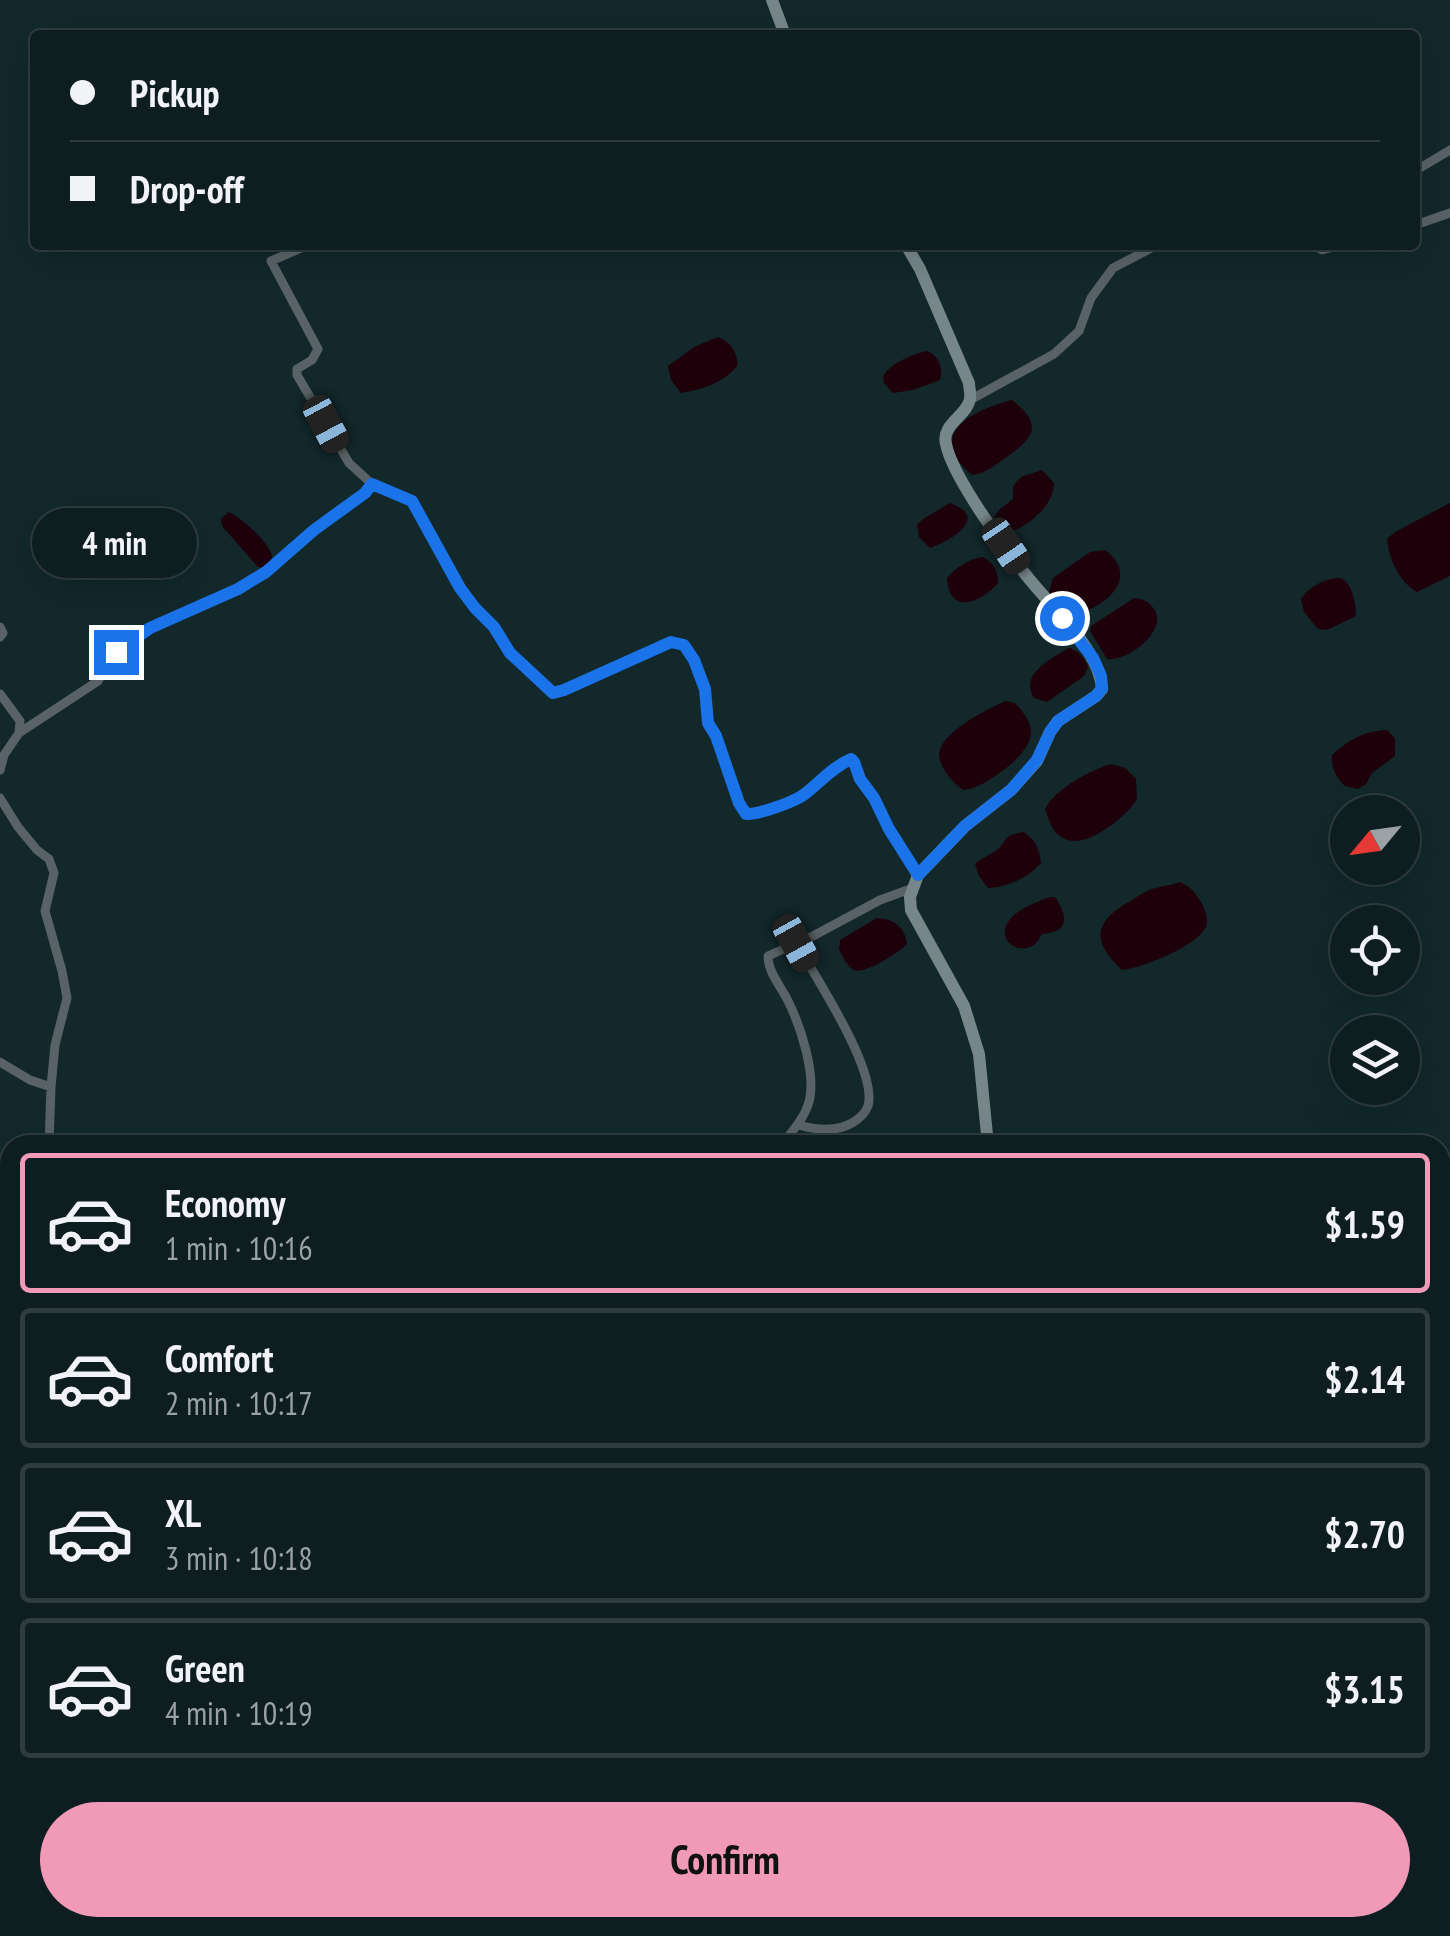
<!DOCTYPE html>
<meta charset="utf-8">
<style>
body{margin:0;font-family:"PT Sans Narrow",sans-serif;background:#1c2b2d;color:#f1f3f6;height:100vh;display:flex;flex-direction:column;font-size:38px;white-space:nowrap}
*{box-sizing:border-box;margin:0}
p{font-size:32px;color:#9ba2a5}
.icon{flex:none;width:55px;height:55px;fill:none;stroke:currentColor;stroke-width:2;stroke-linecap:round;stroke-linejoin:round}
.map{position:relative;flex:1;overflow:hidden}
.details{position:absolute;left:0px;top:1135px;width:1450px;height:802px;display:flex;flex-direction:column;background:#0e1e20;border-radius:30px 30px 0 0;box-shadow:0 10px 40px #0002,0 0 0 2px #2e3c3e}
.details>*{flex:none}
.top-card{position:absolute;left:30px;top:30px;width:1390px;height:220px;border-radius:10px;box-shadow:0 10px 40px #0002,0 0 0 2px #2e3c3e;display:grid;align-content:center;height:220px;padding:0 40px;background:#0e1e20}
.needle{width:65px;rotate:241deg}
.fabs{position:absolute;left:1330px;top:795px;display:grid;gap:20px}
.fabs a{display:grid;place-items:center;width:90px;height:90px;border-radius:50%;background:#0e1e20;box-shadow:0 10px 40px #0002,0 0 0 2px #2e3c3e;font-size:50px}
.end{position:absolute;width:45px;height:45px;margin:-22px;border:12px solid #1a73e8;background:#fff;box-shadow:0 0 0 5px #fff}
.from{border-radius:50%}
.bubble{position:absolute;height:70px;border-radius:35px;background:#0e1e20;box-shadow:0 10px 40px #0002,0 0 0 2px #2e3c3e;font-size:32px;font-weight:700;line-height:70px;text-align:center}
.car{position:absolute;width:30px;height:60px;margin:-30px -15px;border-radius:12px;box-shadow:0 0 8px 2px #0007;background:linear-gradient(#222 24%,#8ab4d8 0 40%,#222 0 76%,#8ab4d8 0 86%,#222 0)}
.top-card b{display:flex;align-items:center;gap:35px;height:95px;font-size:38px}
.top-card b+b{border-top:2px solid #2e3c3e}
.top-card i{width:25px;height:25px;background:#f1f3f6}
ul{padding:18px 0 0;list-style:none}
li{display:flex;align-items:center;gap:30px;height:140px;margin:0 20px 15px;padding:0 20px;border:5px solid #2e3c3e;border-radius:10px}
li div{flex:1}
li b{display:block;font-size:38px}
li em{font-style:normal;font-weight:700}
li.on{border-color:#f09ab7}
li>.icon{width:90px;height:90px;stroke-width:1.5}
.button{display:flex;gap:20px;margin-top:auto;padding:20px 40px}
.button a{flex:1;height:115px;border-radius:60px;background:#f09ab7;color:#111;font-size:40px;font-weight:700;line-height:115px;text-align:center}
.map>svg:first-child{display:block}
</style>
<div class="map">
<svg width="1450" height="1936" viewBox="0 0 1450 1936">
<rect width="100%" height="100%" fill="#12282b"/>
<path fill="#1e000b" d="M718,337C732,343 736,351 738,365C723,383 704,389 681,393L671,380L668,366L694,347Z
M926,351C938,354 944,368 940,380L913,390L893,393L884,383L883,376C892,362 909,356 926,351Z
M1012,400C1042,424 1036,436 1008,456C996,464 986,474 972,475C924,435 972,410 1012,400Z
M1042,470L1054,483C1054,506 1026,529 1005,533L995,525L994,518L999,510L1013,499V486L1021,477Z
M950,503C991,518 950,541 930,548L919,537L917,525L923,519Z
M1450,503V576L1417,592C1399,582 1389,559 1387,539L1395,532Z
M228,512C240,516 269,542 272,556C272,559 271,562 271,565L266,568L258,567L222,526L221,519Z
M1105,550C1143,578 1102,611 1069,615L1055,604L1049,592L1053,578L1090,552Z
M983,557C994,563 998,571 998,583C981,603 949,616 947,578C956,567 969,559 983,557Z
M1340,578C1353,583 1356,604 1356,616L1327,630L1318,629L1304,612L1301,599C1309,587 1325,578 1340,578Z
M1134,598C1144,599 1148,601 1154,609C1169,631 1127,662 1107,659L1090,631L1091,626Z
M1069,648C1080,651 1083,657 1088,667L1084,676L1047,702L1034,698C1019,674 1051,659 1069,648Z
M1006,701L1015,703C1024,713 1034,725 1030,738C1026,758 981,790 963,790C952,783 935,762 940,749C947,730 988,708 1006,701Z
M1387,730L1395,738V756L1372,773L1366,784L1358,789L1345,786C1337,779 1330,766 1332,755C1349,740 1363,731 1387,730Z
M1111,764L1125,768L1136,779L1137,800C1125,817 1084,853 1061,837C1052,831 1049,820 1045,809C1056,788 1089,771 1111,764Z
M1024,832C1036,841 1039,848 1041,863C1028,878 1008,887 988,888L979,876L975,864C981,858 990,855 997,850C1010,838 1001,836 1024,832Z
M1180,882C1191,887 1196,893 1202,904C1205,911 1209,919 1206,927C1197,946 1142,968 1122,970C1097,946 1090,927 1122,906C1131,901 1140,894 1149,890C1159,886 1170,886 1180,882Z
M1050,897H1055C1068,916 1070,932 1042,934C1029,963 994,943 1008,922C1015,910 1037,902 1050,897Z
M877,918C894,919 905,927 907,944C900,952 864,975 854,970C847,967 842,955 839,949L840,940Z"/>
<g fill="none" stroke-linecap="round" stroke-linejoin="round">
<path stroke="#1e000b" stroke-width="2.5" d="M0,1598L5,1590C0,1573 0,1564 10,1550"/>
<path stroke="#596365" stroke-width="9" d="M1415,171L1450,150
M1415,225L1450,213
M308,245L271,261L318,349L312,360L297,369V375L349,463L372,484L413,501L461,588L475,608L494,627L510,653L553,693L565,691L671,642L684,645L694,661L705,689L708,723L717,737L739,803L746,814C758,815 797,801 806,793C821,780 833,767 851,759L854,762L859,779L873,798L889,829L918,875
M1314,245L1322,250L1341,245
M970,400L1054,354L1079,331L1091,298L1113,268L1157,245
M0,627L3,633L0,637
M0,694L20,721L19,733
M0,770L4,755L19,733L98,681L116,652L150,627L238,589L266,572L314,529L365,493L372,484
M0,798L18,827L37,850L49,859L54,873L45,911L62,971L67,998L55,1045L51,1087L49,1145
M796,943C815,976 878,1071 868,1106C865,1114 859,1119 852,1123C837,1132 815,1130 799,1125
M0,1062L30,1080L51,1087
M783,1145C791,1131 803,1121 808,1105C818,1077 800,1024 787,999C780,985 768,972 768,956L813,936L880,900L913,888
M1440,1681L1450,1677
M1195,1928L1198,1936
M1098,1934L1099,1936
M948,1936L963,1928"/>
<path stroke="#778789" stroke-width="12" d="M772,0L785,35
M906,245L920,269L969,383C969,388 971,393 970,399C967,416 941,424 946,444C952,476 1004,547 1026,575C1050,606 1099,648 1102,689L1096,696L1058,721L1050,732L1037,761L1011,790L965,826L918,875L910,897L911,910L964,1006L979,1054L988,1145
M1320,1928L1325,1936"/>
</g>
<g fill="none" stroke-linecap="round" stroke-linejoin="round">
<path stroke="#1a73e8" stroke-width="12" d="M116,652L150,628L238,589L266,572L314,530L365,493L372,484L412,501L460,588L475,608L494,627L510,653L553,693L564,690L671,642L684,645L694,660L705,689L708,723L716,736L739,803L746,814C758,815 797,801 806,793C821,781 833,767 851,759L854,762L860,779L874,798L889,829L918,875L965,826L1011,790L1037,760L1050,732L1058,721L1096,696L1102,688L1101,676L1093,658L1062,618"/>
</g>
</svg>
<div class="fabs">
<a><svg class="needle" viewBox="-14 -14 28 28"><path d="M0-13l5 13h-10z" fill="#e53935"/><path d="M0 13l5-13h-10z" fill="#9ba2a5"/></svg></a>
<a><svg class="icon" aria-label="locate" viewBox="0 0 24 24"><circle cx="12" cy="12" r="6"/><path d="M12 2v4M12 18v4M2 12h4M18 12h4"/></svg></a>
<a><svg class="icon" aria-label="layers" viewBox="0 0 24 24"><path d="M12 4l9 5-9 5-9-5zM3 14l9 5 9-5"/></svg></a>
</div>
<i class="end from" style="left:1062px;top:618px"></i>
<i class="end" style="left:116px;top:652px"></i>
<div class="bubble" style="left:32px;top:508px;width:165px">4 min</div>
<i class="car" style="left:326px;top:424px;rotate:152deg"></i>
<i class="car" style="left:1006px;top:546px;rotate:146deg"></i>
<i class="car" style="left:796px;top:943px;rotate:151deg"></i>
<div class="top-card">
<b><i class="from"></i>Pickup</b>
<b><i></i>Drop-off</b>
</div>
<section class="details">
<ul>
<li class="on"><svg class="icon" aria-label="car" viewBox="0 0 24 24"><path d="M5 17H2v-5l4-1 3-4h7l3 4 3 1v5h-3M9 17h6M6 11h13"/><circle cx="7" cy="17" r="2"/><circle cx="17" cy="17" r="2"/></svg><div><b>Economy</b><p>1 min · 10:16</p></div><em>$1.59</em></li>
<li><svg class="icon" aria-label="car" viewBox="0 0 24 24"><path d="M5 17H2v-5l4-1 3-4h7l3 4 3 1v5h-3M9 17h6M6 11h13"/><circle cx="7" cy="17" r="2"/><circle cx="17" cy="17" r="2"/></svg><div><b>Comfort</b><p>2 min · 10:17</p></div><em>$2.14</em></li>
<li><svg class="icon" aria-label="car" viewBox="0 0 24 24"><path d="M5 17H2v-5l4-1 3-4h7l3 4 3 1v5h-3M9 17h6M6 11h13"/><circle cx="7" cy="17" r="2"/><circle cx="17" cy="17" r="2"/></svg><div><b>XL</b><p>3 min · 10:18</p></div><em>$2.70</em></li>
<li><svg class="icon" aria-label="car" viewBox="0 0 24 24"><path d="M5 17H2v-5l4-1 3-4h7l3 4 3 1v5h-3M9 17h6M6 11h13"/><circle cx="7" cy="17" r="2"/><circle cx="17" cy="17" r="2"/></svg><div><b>Green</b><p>4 min · 10:19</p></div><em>$3.15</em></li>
</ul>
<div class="button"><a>Confirm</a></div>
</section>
</div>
